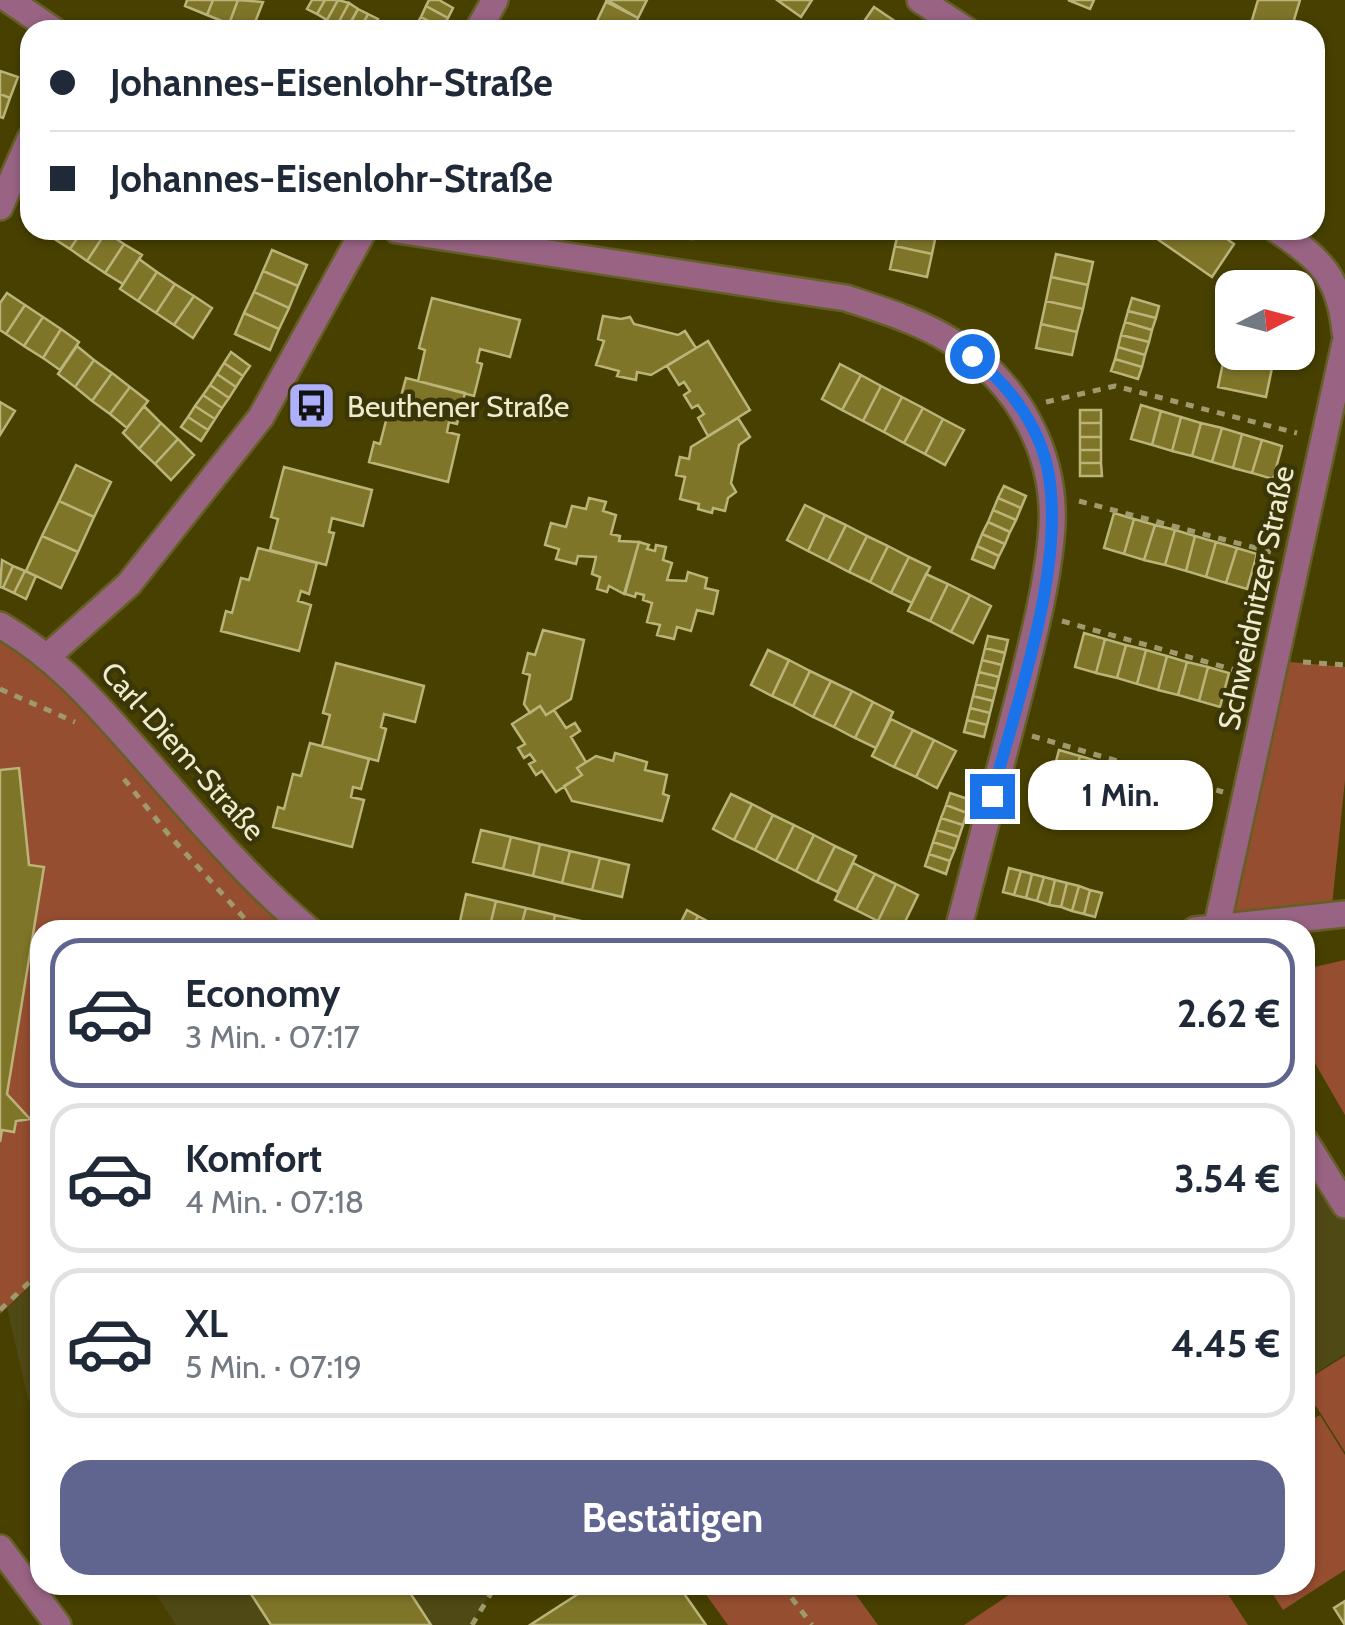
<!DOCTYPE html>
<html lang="de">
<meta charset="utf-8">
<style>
body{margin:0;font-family:Cabin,sans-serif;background:#f6f6f7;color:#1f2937;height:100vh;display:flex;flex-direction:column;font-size:38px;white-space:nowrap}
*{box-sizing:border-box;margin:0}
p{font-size:32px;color:#747a83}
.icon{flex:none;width:55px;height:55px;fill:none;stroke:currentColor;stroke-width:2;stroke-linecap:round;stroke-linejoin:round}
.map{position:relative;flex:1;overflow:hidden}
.details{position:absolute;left:30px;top:920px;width:1285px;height:675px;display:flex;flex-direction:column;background:#fff;border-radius:30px;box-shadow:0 2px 8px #0004}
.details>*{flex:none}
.guide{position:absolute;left:20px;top:20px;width:1305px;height:220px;border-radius:30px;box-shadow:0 2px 8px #0004;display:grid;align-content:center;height:220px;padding:0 30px;background:#fff}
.needle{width:65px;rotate:84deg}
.tools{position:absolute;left:1215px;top:270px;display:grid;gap:20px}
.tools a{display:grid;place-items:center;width:100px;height:100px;border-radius:20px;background:#fff;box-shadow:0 2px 8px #0004;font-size:50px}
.end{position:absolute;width:45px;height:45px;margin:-22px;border:12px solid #1a73e8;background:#fff;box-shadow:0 0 0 5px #fff}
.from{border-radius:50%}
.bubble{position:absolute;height:70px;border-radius:30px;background:#fff;box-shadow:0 2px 8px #0004;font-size:32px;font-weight:700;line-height:70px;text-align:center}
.guide b{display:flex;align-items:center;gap:35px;height:95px;font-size:38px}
.guide b+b{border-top:2px solid #e0e1e3}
.guide i{width:25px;height:25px;background:#1f2937}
ul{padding:18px 0 0;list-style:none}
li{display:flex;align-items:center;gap:30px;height:150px;margin:0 20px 15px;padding:0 10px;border:5px solid #e0e1e3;border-radius:30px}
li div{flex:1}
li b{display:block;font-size:38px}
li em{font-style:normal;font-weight:700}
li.on{border-color:#5f658f}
li>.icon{width:90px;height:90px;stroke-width:1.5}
.cta{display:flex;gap:20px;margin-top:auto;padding:20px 30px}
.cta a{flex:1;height:115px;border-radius:30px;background:#5f658f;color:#fff;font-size:40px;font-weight:700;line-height:115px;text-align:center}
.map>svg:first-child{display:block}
</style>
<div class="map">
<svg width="1345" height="1625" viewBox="0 0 1345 1625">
<rect width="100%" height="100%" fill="#474000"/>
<path fill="#4f4915" d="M1305,1151L1345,1215V1354L1305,1380Z
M40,1277V1418L28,1399L7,1308Z
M150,1585H495L471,1625H176Z"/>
<path fill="#954e30" d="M0,625L309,930H40V1276L0,1314Z
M1279,661L1345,667V780L1331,915L1222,925Z
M1345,960V1115L1305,1046V969Z
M1345,1356V1452L1305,1389V1381Z
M1320,1415L1345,1455V1570L1283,1610L1267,1585H1305V1424Z
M699,1585H849L878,1625H728Z
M1024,1585H1222L1248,1625H964Z"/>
<path fill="#7e7529" stroke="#bbb479" stroke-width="2.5" d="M187,0H213L207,15L185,6Z
M213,0H238L229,24L207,15Z
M238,0L263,2L252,30L229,24Z
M312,0H325L317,14L307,9Z
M325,0H338L327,20L317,14Z
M338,0L349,3L337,25L327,20Z
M429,0H439L453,8L448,18L426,6Z
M607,0H647L638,18Z
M777,0H812L801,17Z
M1068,0H1094L1090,9Z
M1258,0H1300L1291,30H1249Z
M606,2L638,18L633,30H616L597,21Z
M349,3L358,9L346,30L337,25Z
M426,6L448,18L442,28L421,17Z
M874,7L908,30H858Z
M358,9L368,14L360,30H347Z
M368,14L378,19L372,30H360Z
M421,17L442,28L441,30H421L415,27Z
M597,21L616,30H592Z
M0,71L18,77L10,98L0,94Z
M0,94L10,98L3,118L0,117Z
M58,230H83L70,249L53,238Z
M83,230L106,232L87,261L70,249Z
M680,230H692V239L679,238Z
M899,230H937L932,254L895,246Z
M1153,230H1214L1234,244L1212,277L1150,234Z
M106,232L124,244L105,273L87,261Z
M124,244L142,255L123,284L105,273Z
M895,246L932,254L927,277L890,269Z
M272,250L307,265L298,286L263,271Z
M1056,254L1093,262L1088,285L1051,277Z
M139,259L157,272L138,301L120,289Z
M263,271L298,286L289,308L254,292Z
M157,272L175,284L156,313L138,301Z
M1051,277L1088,285L1083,309L1046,301Z
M175,284L194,296L174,325L156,313Z
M254,292L289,308L279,329L244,313Z
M7,293L25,305L6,334L0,330V303Z
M194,296L212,308L193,338L174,325Z
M432,298L520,320L510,357L480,349L477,362L482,364L474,396L418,381L425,350L419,348Z
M1132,298L1159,306L1156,318L1128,311Z
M1046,301L1083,309L1077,332L1041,324Z
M25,305L43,317L24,346L6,334Z
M1128,311L1156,318L1152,330L1125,322Z
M244,313L279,329L270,350L235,334Z
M603,316L621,319L630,317L634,324L678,335L685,331L696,348L651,375L637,372L636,380L617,376L619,371L596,365L604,341L598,339Z
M43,317L61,329L43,358L24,346Z
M1125,322L1152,330L1149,342L1121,335Z
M1041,324L1077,332L1072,355L1036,348Z
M61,329L79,342L60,370L43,358Z
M1230,329L1232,352H1275L1272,368L1224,358Z
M1121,335L1149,342L1145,355L1118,347Z
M708,341L750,410L708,436L698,418L704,414L698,405L692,408L684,395L690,391L684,382L679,385L667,366Z
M77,346L94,360L75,387L58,374Z
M1118,347L1145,355L1142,367L1115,359Z
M231,352L250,366L243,376L224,363Z
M1224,358L1272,368L1266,397L1218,387Z
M1115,359L1142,367L1138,379L1111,371Z
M94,360L112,373L92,401L75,387Z
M224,363L243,376L236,387L217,374Z
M840,364L861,375L842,410L822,399Z
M112,373L130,387L110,414L92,401Z
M217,374L236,387L229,398L210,385Z
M861,375L881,386L863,421L842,410Z
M406,378L465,393L457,424L449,422L447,432L459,435L448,482L369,462L374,442L380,444L389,409L397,411Z
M210,385L229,398L222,408L203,395Z
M881,386L902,397L884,432L863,421Z
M130,387L148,401L127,428L110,414Z
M203,395L222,408L215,419L195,406Z
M902,397L923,408L904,443L884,432Z
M0,402L15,411L0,435Z
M1141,405L1161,411L1152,445L1131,439Z
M144,406L161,423L139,449L123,433Z
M195,406L215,419L208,430L188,417Z
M923,408L943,419L925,454L904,443Z
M1080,410H1101V423H1080Z
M1161,411L1181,417L1172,451L1152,445Z
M188,417L208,430L201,441L181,427Z
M1181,417L1201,423L1192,456L1172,451Z
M738,418L750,437L739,445L731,483L736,492L728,498L725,511L713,508L712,513L698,509L699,504L680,499L685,477L676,475L680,457L689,459L691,447Z
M943,419L964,430L945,465L925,454Z
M161,423L178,439L155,464L139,449Z
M1080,423H1101V437H1080Z
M1201,423L1222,428L1212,462L1192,456Z
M1222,428L1242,434L1233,468L1212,462Z
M1242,434L1262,440L1252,473L1233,468Z
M1080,437H1101V450H1080Z
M178,439L194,455L171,480L155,464Z
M1262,440L1282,446L1273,479L1252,473Z
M1080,450H1101V463H1080Z
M1080,463H1101L1102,476H1080Z
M76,465L111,482L94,517L59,501Z
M284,467L372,490L363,526L332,518L329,532L334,533L326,565L270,550L278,519L271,517Z
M1004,486L1026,496L1021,508L998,498Z
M589,498L606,502L603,511L616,515L611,534L620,536L619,541L639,542L624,594L609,586L607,592L597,589L600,577L592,574L596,557L578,556L576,564L556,559L559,549L545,545L551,523L566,527L572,506L586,509Z
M998,498L1021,508L1016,520L993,510Z
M59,501L94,517L78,552L42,536Z
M805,505L825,515L808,551L787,540Z
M993,510L1016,520L1010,532L988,522Z
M1114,513L1134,519L1124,554L1104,548Z
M825,515L846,525L828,561L808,551Z
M1134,519L1155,525L1144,560L1124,554Z
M988,522L1010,532L1005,544L982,534Z
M846,525L867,536L849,572L828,561Z
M1155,525L1175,530L1165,565L1144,560Z
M1175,530L1195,536L1186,571L1165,565Z
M982,534L1005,544L999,556L977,546Z
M42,536L78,552L61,588L26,571Z
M867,536L888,546L870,582L849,572Z
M1195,536L1216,542L1206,577L1186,571Z
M639,542L649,545L647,549L655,551L656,545L666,547L663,560L672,563L667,580L686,581L688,572L707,578L705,588L718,591L713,614L697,610L691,631L677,627L674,639L657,635L660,625L647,622L652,603L643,600L644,595L636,593L635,597L625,594Z
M1216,542L1237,548L1226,583L1206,577Z
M888,546L909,557L891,593L870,582Z
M977,546L999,556L994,568L972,559Z
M258,548L317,563L309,594L301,591L298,601L311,605L299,651L221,631L226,611L232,613L241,578L249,580Z
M1237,548L1257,554L1247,589L1226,583Z
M909,557L930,567L912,603L891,593Z
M2,560L13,566L3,588L0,587Z
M13,566L25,571L14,593L3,588Z
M25,571L36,576L26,599L14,593Z
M926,574L948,584L930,621L908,611Z
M948,584L970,595L951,632L930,621Z
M970,595L991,606L973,643L951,632Z
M543,630L584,640L571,699L546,715L540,706L530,713L524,704L530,675L523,673L528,653L535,655Z
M1084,633L1105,639L1096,673L1075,667Z
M988,636L1008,640L1005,653L985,648Z
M1105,639L1126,645L1117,678L1096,673Z
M1126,645L1146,650L1137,684L1117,678Z
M985,648L1005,653L1002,665L982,660Z
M768,650L789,660L772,696L751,685Z
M1146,650L1167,656L1158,690L1137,684Z
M1167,656L1187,662L1178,695L1158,690Z
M789,660L810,671L793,706L772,696Z
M982,660L1002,665L999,677L979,672Z
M1187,662L1208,667L1199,701L1178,695Z
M336,663L424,686L415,722L384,714L381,727L386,729L378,761L322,746L330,715L323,713Z
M1208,667L1229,673L1220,707L1199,701Z
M810,671L831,681L813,717L793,706Z
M979,672L999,677L996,689L976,684Z
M831,681L852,691L834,727L813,717Z
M976,684L996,689L993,701L973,696Z
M852,691L873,702L855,738L834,727Z
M973,696L993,701L990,713L970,708Z
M873,702L893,712L876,748L855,738Z
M540,706L546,715L554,710L566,728L575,723L580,731L571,737L586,762L577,768L582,775L556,792L542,771L536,775L529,764L535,761L530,754L524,758L518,748L525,744L512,724Z
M970,708L990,713L987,725L967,720Z
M891,719L913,730L894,767L872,756Z
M967,720L987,725L984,737L964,732Z
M913,730L934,740L916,777L894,767Z
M934,740L956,751L937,788L916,777Z
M310,743L369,759L361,789L353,787L351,797L364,800L352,847L273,827L278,807L284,809L293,774L301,776Z
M1059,750L1080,756L1071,790L1050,784Z
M615,753L647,762L645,770L667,775L663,794L669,796L662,821L572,801L564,786L582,775L577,768L596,756L613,761Z
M1080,756L1100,762L1091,795L1071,790Z
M1100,762L1121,767L1112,801L1091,795Z
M1121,767L1141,773L1132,807L1112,801Z
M19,768L29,865L44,867L7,1094L30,1119L16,1121L14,1132L2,1130L0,1142V770Z
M1141,773L1162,778L1153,812L1132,807Z
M1162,778L1183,784L1174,818L1153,812Z
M1183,784L1203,790L1194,823L1174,818Z
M950,793L971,800L967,813L946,805Z
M731,794L752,804L734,840L713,829Z
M752,804L773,815L755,850L734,840Z
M946,805L967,813L963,825L941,818Z
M773,815L794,825L776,861L755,850Z
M941,818L963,825L959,837L937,830Z
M794,825L814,835L796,871L776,861Z
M481,830L511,837L503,869L473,862Z
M937,830L959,837L955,849L933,842Z
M814,835L835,846L817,882L796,871Z
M511,837L540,844L533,876L503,869Z
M933,842L955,849L950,861L929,854Z
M540,844L570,851L562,883L533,876Z
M835,846L856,856L838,892L817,882Z
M570,851L600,858L592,890L562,883Z
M929,854L950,861L946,874L925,866Z
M600,858L629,865L622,897L592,890Z
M853,863L875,874L856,910L835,900Z
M1009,868L1021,871L1014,895L1003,892Z
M1021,871L1032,874L1026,898L1014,895Z
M875,874L896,884L878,921L856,910Z
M1032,874L1044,877L1037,901L1026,898Z
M1044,877L1055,880L1049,905L1037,901Z
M1055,880L1067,883L1061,907L1049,905Z
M1067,883L1079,886L1072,911L1061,907Z
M896,884L918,895L901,930L878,921Z
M1079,886L1090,890L1084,914L1072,911Z
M1090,890L1102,893L1095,917L1084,914Z
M466,894L496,901L489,930L459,926Z
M496,901L526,908L520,930H489Z
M526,908L555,915L552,930H520Z
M687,910L698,916L691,930H677Z
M555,915L585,922L583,930H552Z
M698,916L709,922L705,930H691Z
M585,922L614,929V930H583Z
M265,1585H405L431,1625H271L251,1594Z
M592,1585H678L706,1625H530Z
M1345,1601V1625L1334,1608Z"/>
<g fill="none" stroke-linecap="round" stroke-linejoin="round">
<defs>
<path id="minor" d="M9,0L53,30
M920,0L966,30
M478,30L495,0
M0,207L30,139
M397,230L846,298C882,310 919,321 951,341C1020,382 1060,459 1051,539C1046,590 1033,639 1021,688C1000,768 979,849 958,930
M1277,230C1321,259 1340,278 1345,332
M0,625C62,661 98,707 145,759C197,818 249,880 309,930
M48,656L129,584L261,417L364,230
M1217,926L1345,343
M1195,930L1345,914
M1305,1141L1345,1205
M0,1548L58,1625"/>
</defs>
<use href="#minor" stroke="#655f25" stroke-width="30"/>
<path stroke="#9f9a6d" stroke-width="5" stroke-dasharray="8 8" stroke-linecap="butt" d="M1046,402L1115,386L1297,433
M1079,501L1271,552
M1062,621L1249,674
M1303,662L1345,665
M0,689L75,722
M1032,736L1223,792
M124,779L169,835L255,930
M0,1310L40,1272
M782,1585L812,1625
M472,1625L496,1585"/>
<use href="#minor" stroke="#996484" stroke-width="25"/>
</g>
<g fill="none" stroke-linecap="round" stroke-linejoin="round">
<path stroke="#1a73e8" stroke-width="12" d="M972,356C1012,387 1044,432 1050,483C1062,579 1016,703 992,796"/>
</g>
<defs>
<symbol id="bus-square" viewBox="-11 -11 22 22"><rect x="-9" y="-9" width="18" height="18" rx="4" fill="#adaffb" stroke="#3b3607"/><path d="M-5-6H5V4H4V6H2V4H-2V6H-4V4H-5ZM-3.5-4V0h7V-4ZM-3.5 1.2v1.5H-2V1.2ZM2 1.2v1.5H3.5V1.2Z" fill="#111"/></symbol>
</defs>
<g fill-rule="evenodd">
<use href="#bus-square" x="284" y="378" width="55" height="55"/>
</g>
<g text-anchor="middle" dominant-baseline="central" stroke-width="9" stroke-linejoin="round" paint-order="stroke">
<g font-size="30" fill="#eeebce" stroke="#3b3607" text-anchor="start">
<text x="347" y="406">Beuthener Straße</text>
</g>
<g font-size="30" fill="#eeebce" stroke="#3b3607">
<text transform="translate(1256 598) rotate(-78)">Schweidnitzer Straße</text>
<text transform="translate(183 751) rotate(48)">Carl-Diem-Straße</text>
</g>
</g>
</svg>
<div class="tools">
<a><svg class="needle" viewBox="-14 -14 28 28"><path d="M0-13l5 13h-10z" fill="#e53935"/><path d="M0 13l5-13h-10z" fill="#747a83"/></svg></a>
</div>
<i class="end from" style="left:972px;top:356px"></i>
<i class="end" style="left:992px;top:796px"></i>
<div class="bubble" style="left:1028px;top:760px;width:185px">1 Min.</div>
<div class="guide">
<b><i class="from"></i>Johannes-Eisenlohr-Straße</b>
<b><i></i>Johannes-Eisenlohr-Straße</b>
</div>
<section class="details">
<ul>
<li class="on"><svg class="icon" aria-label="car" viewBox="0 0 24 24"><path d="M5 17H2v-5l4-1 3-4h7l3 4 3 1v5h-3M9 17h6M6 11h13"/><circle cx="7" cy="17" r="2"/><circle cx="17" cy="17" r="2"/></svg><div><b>Economy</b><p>3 Min. · 07:17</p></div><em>2.62 €</em></li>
<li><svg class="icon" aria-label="car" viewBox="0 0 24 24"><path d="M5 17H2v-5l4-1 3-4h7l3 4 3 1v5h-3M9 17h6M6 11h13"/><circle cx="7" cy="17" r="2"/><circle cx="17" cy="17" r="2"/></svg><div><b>Komfort</b><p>4 Min. · 07:18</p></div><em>3.54 €</em></li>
<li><svg class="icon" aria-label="car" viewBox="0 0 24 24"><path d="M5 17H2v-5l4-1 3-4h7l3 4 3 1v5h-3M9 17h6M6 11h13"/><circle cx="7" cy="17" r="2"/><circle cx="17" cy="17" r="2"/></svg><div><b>XL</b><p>5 Min. · 07:19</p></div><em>4.45 €</em></li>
</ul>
<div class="cta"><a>Bestätigen</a></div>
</section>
</div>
